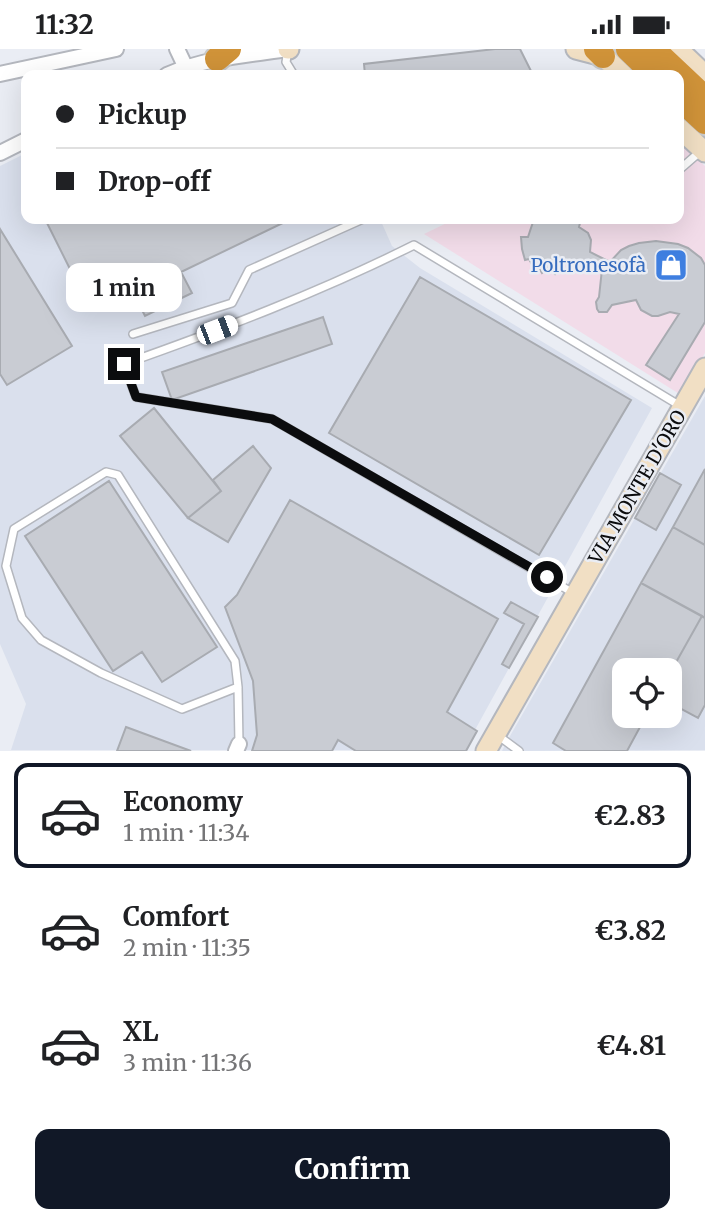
<!DOCTYPE html>
<meta charset="utf-8">
<style>
body{margin:0;font-family:Merriweather,serif;background:#f6f6f6;color:#202124;height:100vh;display:flex;flex-direction:column;font-size:26px;white-space:nowrap}
*{box-sizing:border-box;margin:0}
p{font-size:23px;color:#757577}
.icon{flex:none;width:38px;height:38px;fill:none;stroke:currentColor;stroke-width:2;stroke-linecap:round;stroke-linejoin:round}
.map{position:relative;height:702px;overflow:hidden}
.sheet{display:flex;flex-direction:column;background:#fff;flex:1}
.sheet>*{flex:none}
.top-card{position:absolute;left:21px;top:21px;width:663px;height:154px;border-radius:14px;box-shadow:0 7px 28px #0002;display:grid;align-content:center;height:154px;padding:0 35px;background:#fff}
.buttons{position:absolute;left:612px;top:609px;display:grid;gap:14px}
.buttons a{display:grid;place-items:center;width:70px;height:70px;border-radius:14px;background:#fff;box-shadow:0 7px 28px #0002;font-size:35px}
.end{position:absolute;width:32px;height:32px;margin:-16px;border:9px solid #0b0c0e;background:#fff;box-shadow:0 0 0 4px #fff}
.from{border-radius:50%}
.bubble{position:absolute;height:49px;border-radius:14px;background:#fff;box-shadow:0 7px 28px #0002;font-size:23px;font-weight:700;line-height:49px;text-align:center}
.car{position:absolute;width:21px;height:42px;margin:-21px -10px;border-radius:9px;box-shadow:0 0 5px 2px #0007;background:linear-gradient(#fff 24%,#345 0 40%,#fff 0 76%,#345 0 86%,#fff 0)}
.top-card b{display:flex;align-items:center;gap:24px;height:66px;font-size:26px}
.top-card b+b{border-top:2px solid #e0e0e0}
.top-card i{width:18px;height:18px;background:#202124}
ul{padding:12px 0 0;list-style:none}
li{display:flex;align-items:center;gap:21px;height:105px;margin:0 14px 10px;padding:0 21px;border:4px solid transparent;border-radius:14px}
li div{flex:1}
li b{display:block;font-size:26px}
li em{font-style:normal;font-weight:700}
li.on{border-color:#111827}
li>.icon{width:63px;height:63px;stroke-width:1.5}
.primary-button{display:flex;gap:14px;margin-top:auto;padding:14px 35px}
.primary-button a{flex:1;height:80px;border-radius:14px;background:#111827;color:#fff;font-size:28px;font-weight:700;line-height:80px;text-align:center}
.status{display:flex;justify-content:space-between;align-items:center;height:49px;padding:0 35px;background:#fff;direction:ltr}
.status svg{height:19px;fill:currentColor}
.map>svg:first-child{display:block}
</style>
<div class="status"><b>11:32</b><svg viewBox="0 0 49 12"><path d="M0 12V9h3v3zM5 12V6h3v6zM10 12V3h3v9zM15 12V0h3v12zM26 1h20v11H26zM47 4h2v5h-2z"/></svg></div>
<div class="map">
<svg width="705" height="702" viewBox="0 0 705 702">
<rect width="100%" height="100%" fill="#eaedf4"/>
<path fill="#f2dce9" d="M679,93L705,117V304L681,346L424,185L455,170H679Z"/>
<path fill="#dae0ed" fill-rule="evenodd" d="M26,104V170H380L392,197L420,219L652,359L464,701H11L26,655L0,595V117Z
M705,347V701L502,702L506,694ZM625,621H670V667H625Z"/>
<path fill="#c9ccd3" stroke="#a8abb1" stroke-width="2" d="M495,0H520L533,26H365L364,15Z
M45,170H291L181,223L192,244L145,267L134,245L103,260L84,222L74,228Z
M534,170H581L579,178L588,184L591,191L590,203L610,213L621,201L629,197L639,194L656,192L678,195L688,199L701,209L705,216V273L670,331L646,316L679,265L670,263L658,267H652L641,261L636,251L612,256L607,263H599L597,260L596,253L599,248L602,220L584,211L576,214L565,213L555,225L548,219L542,224L538,217L534,219L529,210L525,211L522,200L521,188H528Z
M0,180L72,297L7,336L0,325Z
M420,228L631,351L539,506L329,384Z
M323,268L332,295L172,351L162,323Z
M154,359L221,442L188,469L120,387Z
M253,397L271,419L228,493L188,469L221,442L213,431Z
M705,420V496L673,478Z
M660,424L681,436L656,481L635,469Z
M109,432L217,598L162,633L142,603L113,622L25,487Z
M290,451L498,570L447,663L477,682L466,702H356L338,691L332,702H252L257,686L253,632L225,558L237,546Z
M673,478L705,496V569L641,534Z
M641,534L702,567L670,624V621H625V667H646L627,702H566L553,694Z
M511,553L538,568L509,619L502,615L524,575L504,564Z
M702,567L705,569V656L698,669L670,654V624Z
M126,678L191,702H117Z"/>
<g fill="none" stroke-linecap="round" stroke-linejoin="round">
<defs>
<path id="lane" d="M288,1L286,13L294,26
M679,121L702,101
M133,285L232,254L249,221L363,170
M575,545L272,370L136,348L124,315C223,280 320,243 414,196L682,358
M238,638L182,660L101,624L41,591L22,569L6,517L14,480L106,423L118,426L235,612L238,638L239,695
M496,685L519,702"/>
<path id="street" d="M177,0L186,19
M0,25L116,0
M167,26C205,9 247,6 288,0
M0,104L26,91
M236,702L239,695"/>
<path id="secondary" d="M288,0H289
M576,0L603,7L623,26
M678,0L705,26
M679,79L705,103
M486,702L705,319"/>
<path id="highway" d="M596,0L603,7
M628,0L655,26
M653,0L705,49
M217,10L229,0
M679,49L705,73"/>
</defs>
<use href="#lane" stroke="#b4b7be" stroke-width="10"/>
<use href="#street" stroke="#b4b7be" stroke-width="18"/>
<use href="#secondary" stroke="#b4b7be" stroke-width="23"/>
<use href="#highway" stroke="#c9caca" stroke-width="28"/>
<use href="#lane" stroke="#fff" stroke-width="7"/>
<use href="#street" stroke="#fff" stroke-width="14"/>
<use href="#secondary" stroke="#f1dfc4" stroke-width="19"/>
<use href="#highway" stroke="#d09339" stroke-width="24"/>
</g>
<g fill="none" stroke-linecap="round" stroke-linejoin="round">
<path stroke="#0b0c0e" stroke-width="9" d="M124,315L136,348L272,370L547,528"/>
</g>
<defs>
<symbol id="shop-square" viewBox="-11 -11 22 22"><rect x="-9" y="-9" width="18" height="18" rx="4" fill="#3f7fe0" stroke="#eaedf4"/><path d="M-5-2.5h2.3a2.7 3.5 0 0 1 5.4 0H5L5.5 6h-11ZM-1.5-2.5h3a1.5 2.3 0 0 0-3 0Z" fill="#fff"/></symbol>
</defs>
<g fill-rule="evenodd">
<use href="#shop-square" x="652" y="197" width="38" height="38"/>
</g>
<g text-anchor="middle" dominant-baseline="central" stroke-width="5" stroke-linejoin="round" paint-order="stroke">
<g font-size="19" fill="#366cbe" stroke="#eaedf4" text-anchor="end">
<text x="646" y="216">Poltronesofà</text>
</g>
<g font-size="19" fill="#0b0c0e" stroke="#eaedf4">
<text transform="translate(637 438) rotate(-60)">VIA MONTE D'ORO</text>
</g>
</g>
</svg>
<div class="buttons">
<a><svg class="icon" aria-label="locate" viewBox="0 0 24 24"><circle cx="12" cy="12" r="6"/><path d="M12 2v4M12 18v4M2 12h4M18 12h4"/></svg></a>
</div>
<i class="end from" style="left:547px;top:528px"></i>
<i class="end" style="left:124px;top:315px"></i>
<div class="bubble" style="left:66px;top:214px;width:116px">1 min</div>
<i class="car" style="left:217px;top:281px;rotate:69deg"></i>
<div class="top-card">
<b><i class="from"></i>Pickup</b>
<b><i></i>Drop-off</b>
</div>
</div>
<section class="sheet">
<ul>
<li class="on"><svg class="icon" aria-label="car" viewBox="0 0 24 24"><path d="M5 17H2v-5l4-1 3-4h7l3 4 3 1v5h-3M9 17h6M6 11h13"/><circle cx="7" cy="17" r="2"/><circle cx="17" cy="17" r="2"/></svg><div><b>Economy</b><p>1 min · 11:34</p></div><em>€2.83</em></li>
<li><svg class="icon" aria-label="car" viewBox="0 0 24 24"><path d="M5 17H2v-5l4-1 3-4h7l3 4 3 1v5h-3M9 17h6M6 11h13"/><circle cx="7" cy="17" r="2"/><circle cx="17" cy="17" r="2"/></svg><div><b>Comfort</b><p>2 min · 11:35</p></div><em>€3.82</em></li>
<li><svg class="icon" aria-label="car" viewBox="0 0 24 24"><path d="M5 17H2v-5l4-1 3-4h7l3 4 3 1v5h-3M9 17h6M6 11h13"/><circle cx="7" cy="17" r="2"/><circle cx="17" cy="17" r="2"/></svg><div><b>XL</b><p>3 min · 11:36</p></div><em>€4.81</em></li>
</ul>
<div class="primary-button"><a>Confirm</a></div>
</section>
